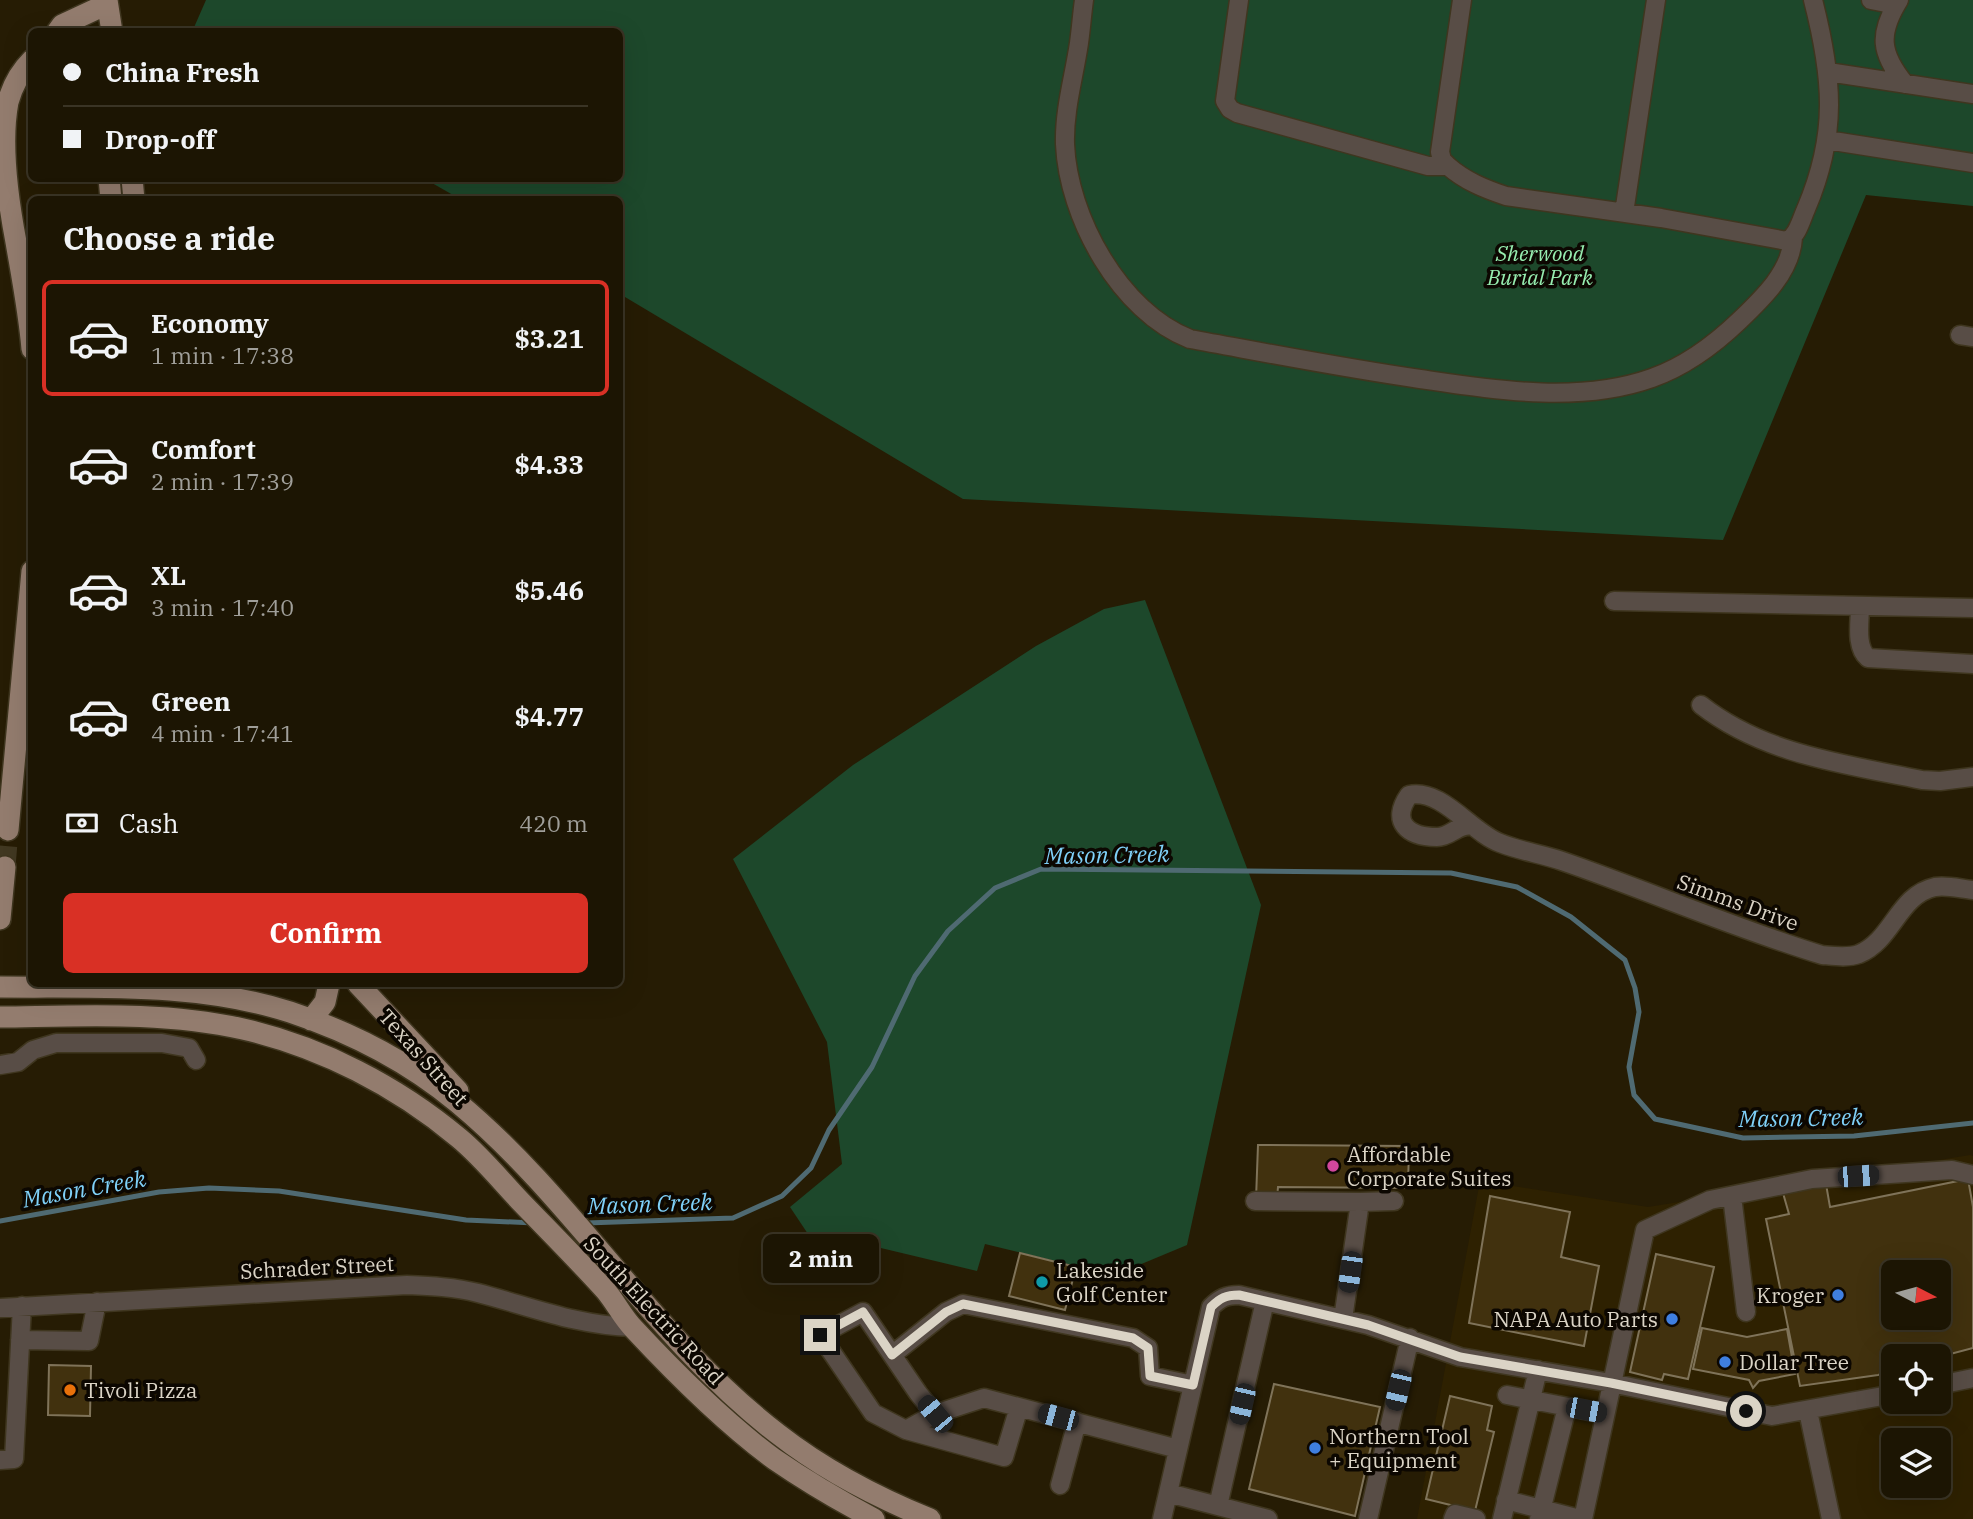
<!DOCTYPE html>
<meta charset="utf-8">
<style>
body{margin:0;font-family:"IBM Plex Serif",serif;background:#251e0d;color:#f1f3f6;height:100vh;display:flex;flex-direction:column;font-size:26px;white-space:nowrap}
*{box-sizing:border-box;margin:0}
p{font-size:23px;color:#a09f9a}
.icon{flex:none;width:38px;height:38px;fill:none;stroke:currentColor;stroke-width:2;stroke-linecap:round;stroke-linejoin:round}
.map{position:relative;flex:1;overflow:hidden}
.side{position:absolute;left:28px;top:196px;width:595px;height:791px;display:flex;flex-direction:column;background:#1c1503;border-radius:10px;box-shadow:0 7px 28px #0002,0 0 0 2px #3a3425}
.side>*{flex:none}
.hud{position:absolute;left:28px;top:28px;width:595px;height:154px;border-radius:10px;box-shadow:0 7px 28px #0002,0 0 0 2px #3a3425;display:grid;align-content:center;height:154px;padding:0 35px;background:#1c1503}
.needle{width:46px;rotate:96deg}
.controls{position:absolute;left:1881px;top:1260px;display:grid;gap:14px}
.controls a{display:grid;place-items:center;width:70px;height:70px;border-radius:10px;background:#1c1503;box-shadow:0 7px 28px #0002,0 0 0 2px #3a3425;font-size:35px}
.end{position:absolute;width:32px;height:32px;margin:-16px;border:9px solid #dbd4c6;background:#111;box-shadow:0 0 0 4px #111}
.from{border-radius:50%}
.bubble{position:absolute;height:49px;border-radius:10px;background:#1c1503;box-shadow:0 7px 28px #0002,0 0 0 2px #3a3425;font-size:23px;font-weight:700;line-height:49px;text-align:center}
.car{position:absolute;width:21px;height:42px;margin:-21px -10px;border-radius:9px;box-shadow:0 0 5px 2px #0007;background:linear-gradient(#222 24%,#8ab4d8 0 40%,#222 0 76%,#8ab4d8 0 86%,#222 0)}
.hud b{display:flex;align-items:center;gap:24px;height:66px;font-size:26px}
.hud b+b{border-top:2px solid #3a3425}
.hud i{width:18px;height:18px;background:#f1f3f6}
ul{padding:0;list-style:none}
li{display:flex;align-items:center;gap:21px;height:116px;margin:0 14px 10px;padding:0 21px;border:4px solid transparent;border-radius:10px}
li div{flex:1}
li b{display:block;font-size:26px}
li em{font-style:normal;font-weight:700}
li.selected{border-color:#d93025}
li>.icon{width:63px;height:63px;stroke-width:1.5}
h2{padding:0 35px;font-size:32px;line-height:84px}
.pay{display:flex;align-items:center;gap:18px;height:77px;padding:0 35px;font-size:26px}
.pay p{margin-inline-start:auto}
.button{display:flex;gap:14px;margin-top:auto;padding:14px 35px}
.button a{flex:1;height:80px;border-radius:10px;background:#d93025;color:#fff;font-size:28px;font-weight:700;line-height:80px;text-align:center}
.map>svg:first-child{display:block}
</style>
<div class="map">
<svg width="1973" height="1519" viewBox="0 0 1973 1519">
<rect width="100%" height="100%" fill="#261c04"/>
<path fill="#2e2101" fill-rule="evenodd" d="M1970,1155L1973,1156V1519H1417L1480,1181L1648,1207ZM1894,1272H1939V1318H1894ZM1894,1356H1939V1402H1894ZM1894,1440H1939V1486H1894Z"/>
<path fill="#1d482b" d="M206,0H1973V206L1866,195L1723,540L963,499L620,294V200L460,199L425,179L620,178V32H192Z
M1145,600L1261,905L1187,1245L1139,1265L1097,1271L985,1244L977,1271L860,1243L826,1261L790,1207L842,1164L827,1042L733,859L853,765L1036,646L1104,609Z"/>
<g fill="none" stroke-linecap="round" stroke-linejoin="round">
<path stroke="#4f6a72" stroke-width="5" d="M0,1221L159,1192L209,1188L279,1191L466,1220L534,1223
M586,1223L733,1218L782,1196L811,1168L829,1130L872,1067L915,976L948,931L995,888L1041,869L1451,873L1517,887L1571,917L1625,960L1635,988L1639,1012L1629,1067L1634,1095L1655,1119L1743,1138L1854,1136L1973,1123"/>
</g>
<path fill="#41310e" stroke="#7f7359" stroke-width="2" fill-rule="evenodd" d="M1258,1145L1409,1146L1408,1188L1278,1187L1277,1199H1256Z
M1968,1179L1973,1207V1348L1939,1357L1894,1356V1370L1878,1375L1800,1386L1766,1219L1789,1214L1783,1193L1826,1184L1830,1207ZM1894,1272H1939V1318H1894Z
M1490,1196L1570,1212L1561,1257L1599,1266L1584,1346L1469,1323Z
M1020,1253L1076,1267L1065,1310L1009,1296Z
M1656,1254L1714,1267L1688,1379L1664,1374L1662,1380L1630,1372Z
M1702,1328L1747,1337L1787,1329L1795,1374L1759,1381L1753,1388L1749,1380L1693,1369Z
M49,1365L91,1366L90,1416L48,1415Z
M1274,1384L1380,1407L1355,1516L1249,1489Z
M1450,1396L1492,1406L1487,1430L1494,1432L1475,1511L1426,1499Z"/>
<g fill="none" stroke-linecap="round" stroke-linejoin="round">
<path stroke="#413821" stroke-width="21" stroke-dasharray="21 10" stroke-linecap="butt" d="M5,867L8,830"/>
<defs>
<path id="minor" d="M1084,0C1082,14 1081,29 1079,43C1074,77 1064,110 1065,144C1068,217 1120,312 1190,339C1267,353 1343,368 1420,379C1495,390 1579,404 1652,378C1686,366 1714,345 1740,320C1764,297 1791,271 1793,238
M1239,0L1225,101L1230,109L1237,113L1428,166H1448C1465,181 1485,189 1506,196L1661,218L1787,241C1798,235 1801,220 1806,209C1838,134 1833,78 1813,0
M1871,0L1886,3L1895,0
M1899,0C1878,34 1880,53 1905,84
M1828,72L1973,94
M1827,140L1973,163
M1448,166L1442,160L1440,152L1462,0
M1624,213L1656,0
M1960,335L1973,337
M1614,601L1973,608
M1860,606C1860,622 1855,647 1868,658L1973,664
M1701,705C1765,755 1845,764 1922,780L1940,781L1973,777
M1473,826C1458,823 1451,837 1437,837C1408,837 1390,822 1409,795C1442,788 1471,832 1500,843C1520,851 1542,854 1562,861C1649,891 1734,928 1822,955C1834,956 1848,958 1859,954C1893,940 1898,895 1935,887C1948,885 1961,889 1973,890
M0,1065L18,1062L33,1050L56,1043H162L189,1048L196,1060
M1732,1196L1746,1312
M1255,1201L1360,1202L1343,1319
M1360,1202L1394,1201
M0,1308L407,1285C431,1286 454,1287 478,1293C529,1306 578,1326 632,1327
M20,1340L89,1341L97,1302
M892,1355L946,1312L963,1304L1133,1338L1148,1348L1150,1376L1193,1385
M1939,1385L1973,1378
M1507,1395L1604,1414
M1808,1411L1831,1519
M935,1414L906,1430L873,1413L820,1335L863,1312L918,1393L935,1414L984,1398L1178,1449
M906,1430L1004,1457L1019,1407
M0,1460L14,1459L22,1306
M1060,1485L1077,1422
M1168,1493L1268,1519
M1506,1500L1580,1519
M1218,1506L1265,1301
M1162,1519L1211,1307C1220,1298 1226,1295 1239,1295L1368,1325L1460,1357L1611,1383L1772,1416L1894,1394
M1368,1519L1410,1338
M1453,1519L1455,1514L1476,1519
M1502,1519L1538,1370
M1539,1519L1567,1407
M1583,1519L1645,1230L1710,1200L1812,1179L1952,1170L1973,1175"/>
<path id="major" d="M107,0L112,32
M57,32L62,25L107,4
M32,60C20,72 12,87 8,102C0,144 8,200 16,242C22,277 29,313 32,349
M109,178L111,200
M132,178L134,200
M8,830L32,571
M0,919L5,867
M358,984L458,1091
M0,987C97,988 196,982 290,1012C350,1032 409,1062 458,1103C575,1200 656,1341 778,1434C824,1470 876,1497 930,1519
M0,1017C81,1016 164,1011 243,1029C321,1047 397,1086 459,1138C482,1157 501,1181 522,1203C550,1232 579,1261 606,1291C616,1303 623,1318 634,1329C676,1374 725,1423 774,1459C806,1481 840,1501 874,1519
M311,1020L325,1002L329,984"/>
</defs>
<use href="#minor" stroke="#3f361f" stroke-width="21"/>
<use href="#major" stroke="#3f361f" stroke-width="24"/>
<use href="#minor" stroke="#584d46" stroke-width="18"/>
<use href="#major" stroke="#937c6e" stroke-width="21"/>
</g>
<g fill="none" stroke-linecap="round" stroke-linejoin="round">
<path stroke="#dbd4c6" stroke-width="9" d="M820,1335L863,1312L892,1355L946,1312L963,1304L1133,1338L1148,1348L1150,1376L1193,1385L1211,1307C1220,1298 1226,1295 1239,1295L1368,1325L1460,1357L1611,1383L1746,1411"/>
</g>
<circle fill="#d1479c" stroke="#0c0701" stroke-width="2.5" cx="1333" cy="1166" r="7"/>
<circle fill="#0f9aa8" stroke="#0c0701" stroke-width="2.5" cx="1042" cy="1282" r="7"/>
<g fill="#3f7fe0" stroke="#0c0701" stroke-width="2.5">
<circle cx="1838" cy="1295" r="7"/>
<circle cx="1672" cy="1319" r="7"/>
<circle cx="1725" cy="1362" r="7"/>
<circle cx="1315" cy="1448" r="7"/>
</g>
<circle fill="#e8710a" stroke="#0c0701" stroke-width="2.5" cx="70" cy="1390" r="7"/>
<g text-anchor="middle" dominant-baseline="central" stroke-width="7" stroke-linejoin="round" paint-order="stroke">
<g font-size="21" font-style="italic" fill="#97eeb0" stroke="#0c0701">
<text x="1540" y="253">Sherwood<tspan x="1540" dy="24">Burial Park</tspan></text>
</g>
<g font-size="21" fill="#dbd4c6" stroke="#0c0701">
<text transform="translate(1738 902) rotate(20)">Simms Drive</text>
<text transform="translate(424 1057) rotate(48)">Texas Street</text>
<text transform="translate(317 1267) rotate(-3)">Schrader Street</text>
<text transform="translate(654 1310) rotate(47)">South Electric Road</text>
</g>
<g font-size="21" fill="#dbd4c6" stroke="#0c0701" text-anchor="start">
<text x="1347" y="1154">Affordable<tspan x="1347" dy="24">Corporate Suites</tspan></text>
<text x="1056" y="1270">Lakeside<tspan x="1056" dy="24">Golf Center</tspan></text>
<text x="1824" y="1295" text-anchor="end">Kroger</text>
<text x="1658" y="1319" text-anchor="end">NAPA Auto Parts</text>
<text x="1739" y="1362">Dollar Tree</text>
<text x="84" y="1390">Tivoli Pizza</text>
<text x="1329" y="1436">Northern Tool<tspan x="1329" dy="24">+ Equipment</tspan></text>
</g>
<g font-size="23" font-style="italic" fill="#7fd0f8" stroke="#0c0701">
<text transform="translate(1107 854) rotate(-1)">Mason Creek</text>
<text transform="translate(1801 1117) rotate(-1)">Mason Creek</text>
<text transform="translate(84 1188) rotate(-10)">Mason Creek</text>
<text transform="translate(650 1203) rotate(-2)">Mason Creek</text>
</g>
</g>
</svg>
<div class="controls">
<a><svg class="needle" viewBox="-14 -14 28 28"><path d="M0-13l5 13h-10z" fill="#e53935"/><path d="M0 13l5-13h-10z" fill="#a09f9a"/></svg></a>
<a><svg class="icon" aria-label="locate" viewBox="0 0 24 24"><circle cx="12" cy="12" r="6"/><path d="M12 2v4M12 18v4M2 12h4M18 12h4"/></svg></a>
<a><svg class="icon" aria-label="layers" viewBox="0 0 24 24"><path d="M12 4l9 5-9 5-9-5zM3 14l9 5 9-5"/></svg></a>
</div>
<i class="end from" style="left:1746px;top:1411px"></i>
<i class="end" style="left:820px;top:1335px"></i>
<div class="bubble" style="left:763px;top:1234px;width:116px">2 min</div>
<i class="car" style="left:1858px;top:1176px;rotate:86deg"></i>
<i class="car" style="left:1350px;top:1272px;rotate:188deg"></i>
<i class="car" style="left:1398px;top:1390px;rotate:193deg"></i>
<i class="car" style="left:1242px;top:1404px;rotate:193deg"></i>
<i class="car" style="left:1586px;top:1410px;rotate:101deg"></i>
<i class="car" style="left:935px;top:1414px;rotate:320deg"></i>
<i class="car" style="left:1058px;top:1417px;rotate:285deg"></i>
<div class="hud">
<b><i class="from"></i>China Fresh</b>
<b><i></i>Drop-off</b>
</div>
<section class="side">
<h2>Choose a ride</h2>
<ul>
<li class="selected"><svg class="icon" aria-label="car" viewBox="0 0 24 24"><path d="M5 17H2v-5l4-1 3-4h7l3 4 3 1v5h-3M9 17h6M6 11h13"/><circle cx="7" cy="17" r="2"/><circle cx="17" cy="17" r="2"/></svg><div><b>Economy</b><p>1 min · 17:38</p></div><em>$3.21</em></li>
<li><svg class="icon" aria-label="car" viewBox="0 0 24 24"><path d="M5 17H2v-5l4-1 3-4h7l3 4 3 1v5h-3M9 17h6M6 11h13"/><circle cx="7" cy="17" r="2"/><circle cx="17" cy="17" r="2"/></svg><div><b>Comfort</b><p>2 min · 17:39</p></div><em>$4.33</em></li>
<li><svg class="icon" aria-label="car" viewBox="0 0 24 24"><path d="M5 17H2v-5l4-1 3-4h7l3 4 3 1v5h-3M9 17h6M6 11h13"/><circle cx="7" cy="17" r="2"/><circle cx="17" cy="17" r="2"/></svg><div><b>XL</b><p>3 min · 17:40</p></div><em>$5.46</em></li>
<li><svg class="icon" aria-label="car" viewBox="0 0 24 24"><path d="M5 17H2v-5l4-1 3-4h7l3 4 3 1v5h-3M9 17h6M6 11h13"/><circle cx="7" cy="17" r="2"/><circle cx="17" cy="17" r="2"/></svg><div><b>Green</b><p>4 min · 17:41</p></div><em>$4.77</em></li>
</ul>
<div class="pay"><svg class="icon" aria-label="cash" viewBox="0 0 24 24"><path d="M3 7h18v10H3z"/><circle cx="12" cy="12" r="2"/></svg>Cash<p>420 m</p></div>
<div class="button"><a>Confirm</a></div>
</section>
</div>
